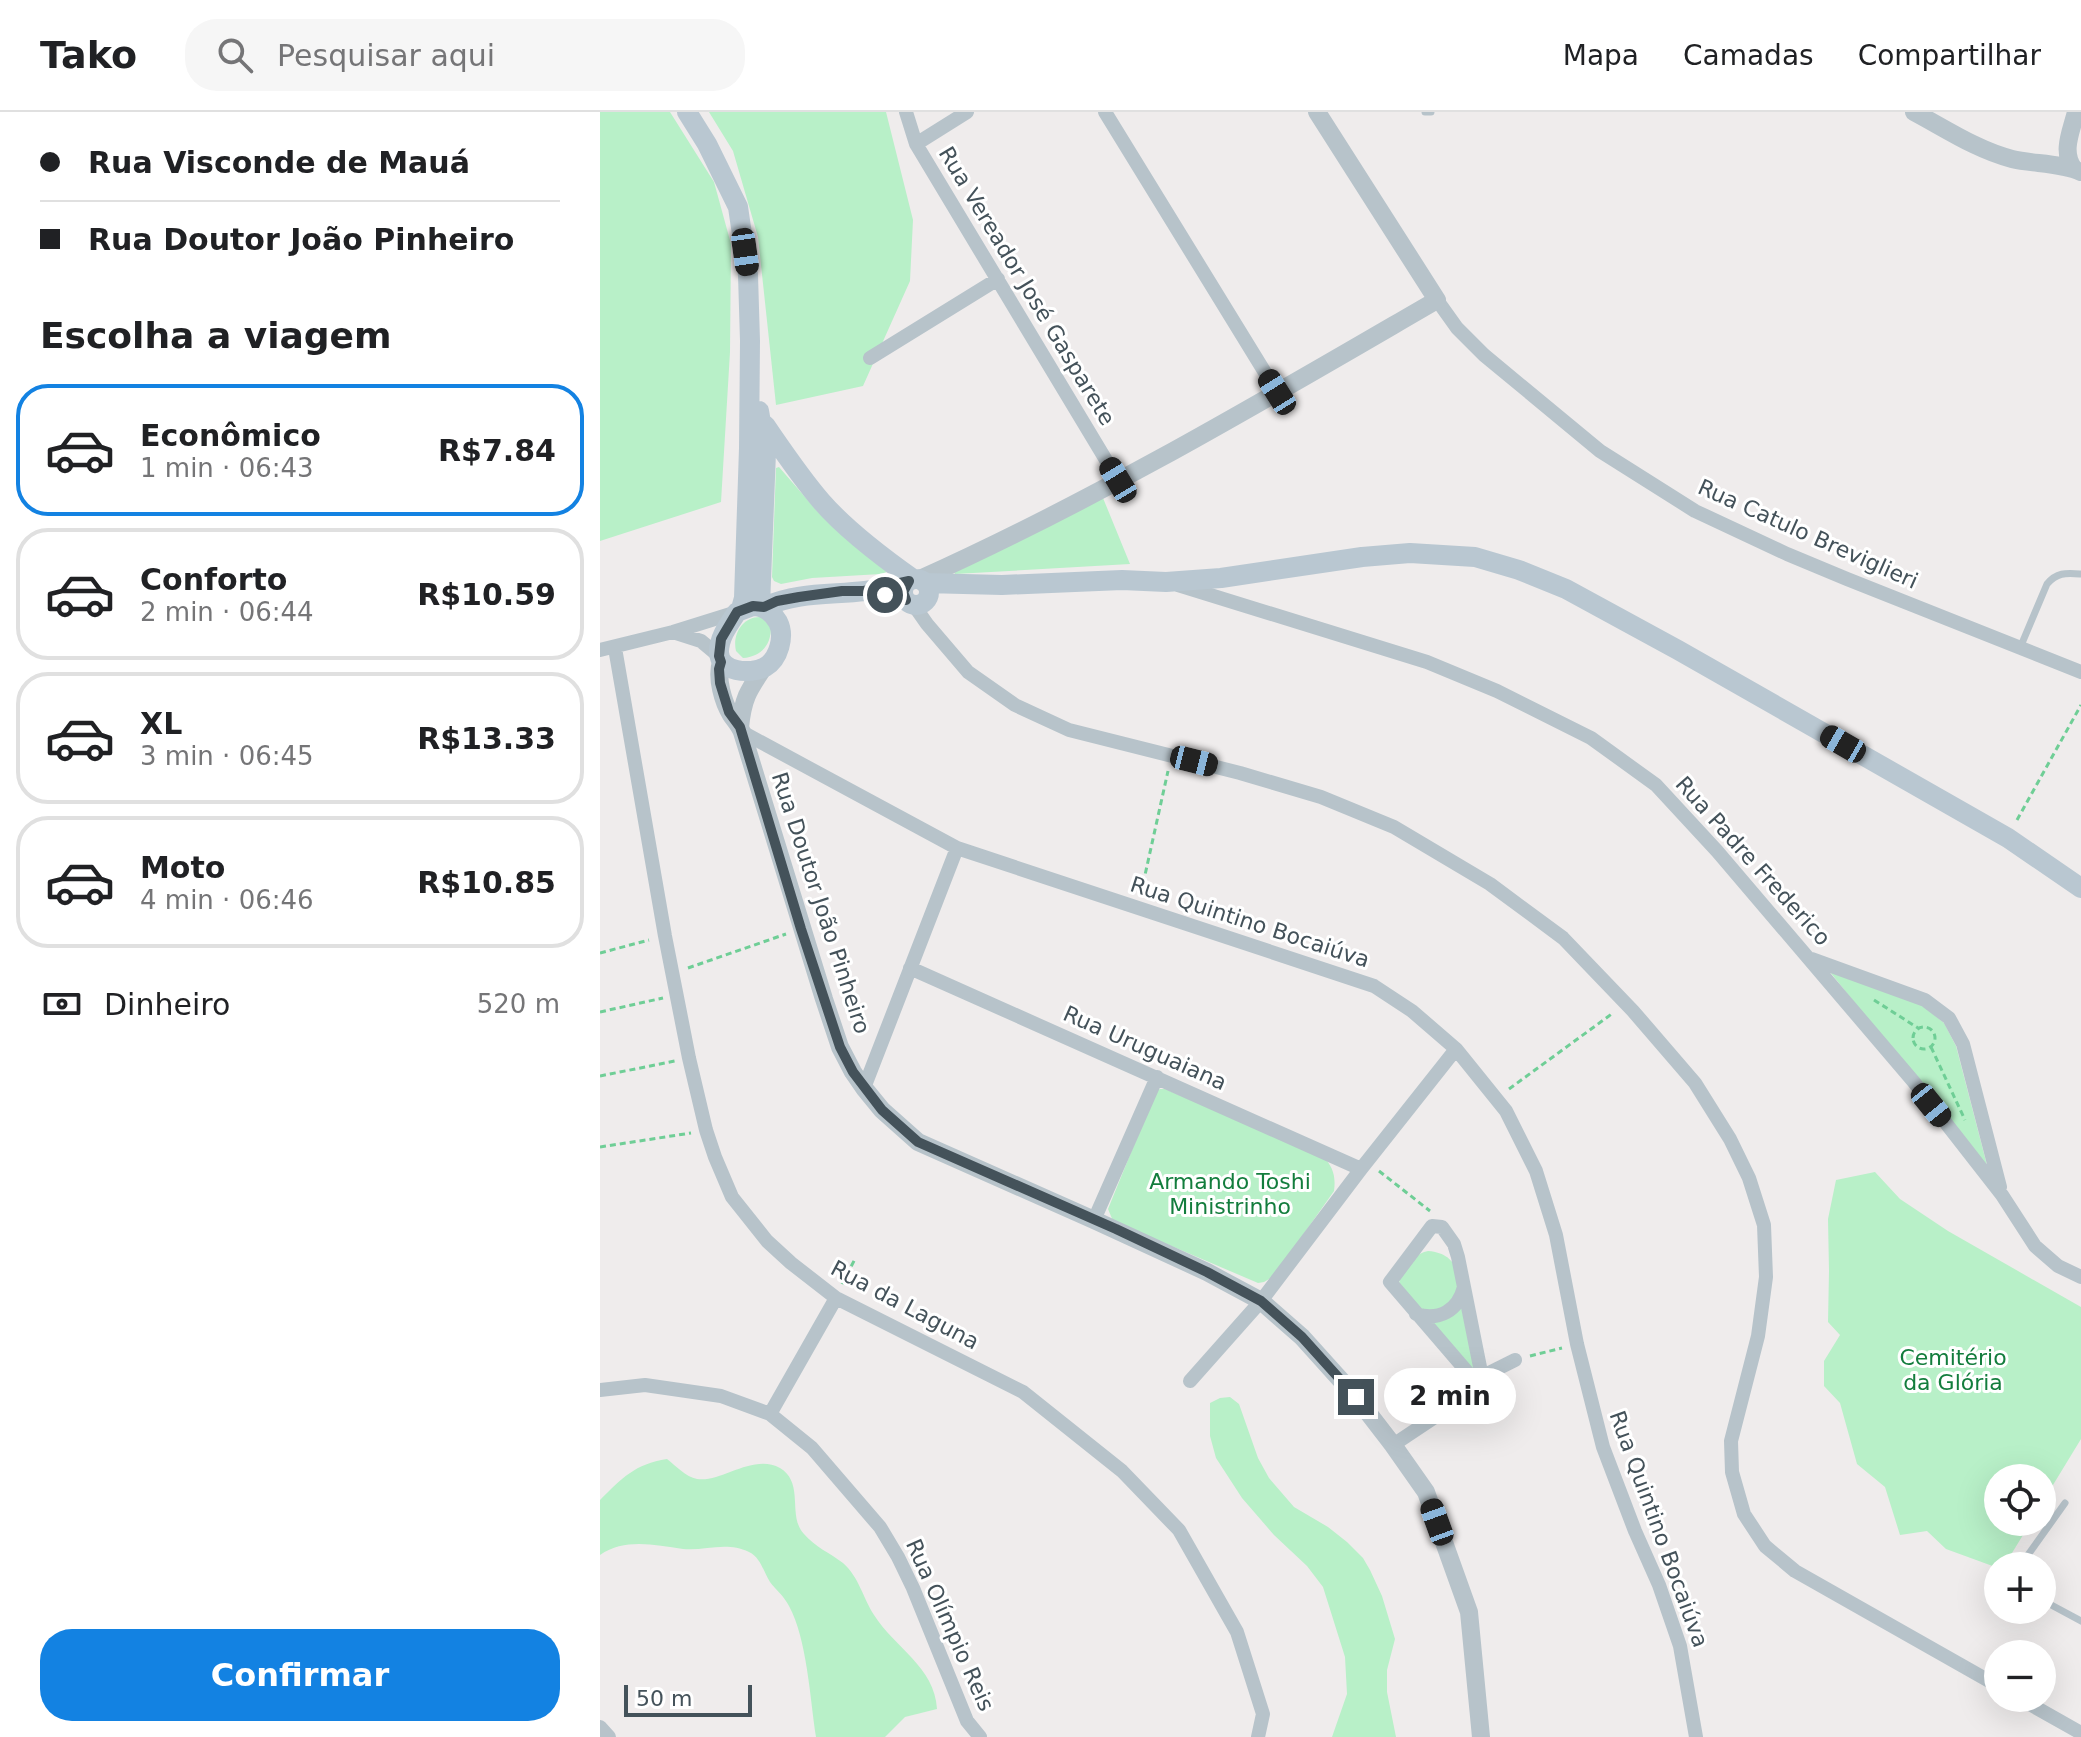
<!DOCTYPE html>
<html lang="pt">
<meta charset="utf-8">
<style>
body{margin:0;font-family:"DejaVu Sans",sans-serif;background:#f6f6f6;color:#202124;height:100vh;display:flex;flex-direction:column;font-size:30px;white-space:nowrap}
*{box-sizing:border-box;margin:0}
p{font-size:26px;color:#757577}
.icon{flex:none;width:44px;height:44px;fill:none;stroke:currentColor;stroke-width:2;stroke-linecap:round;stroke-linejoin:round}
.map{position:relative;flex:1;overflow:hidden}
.drawer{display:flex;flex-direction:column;background:#fff;width:600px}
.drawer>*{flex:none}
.banner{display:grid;align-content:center;height:176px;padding:0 40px;background:#fff}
.controls{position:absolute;left:1384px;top:1352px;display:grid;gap:16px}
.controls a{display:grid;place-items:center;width:72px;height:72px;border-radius:50%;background:#fff;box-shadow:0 8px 32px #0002;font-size:40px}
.scale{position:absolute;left:24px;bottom:20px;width:128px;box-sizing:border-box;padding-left:8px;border:4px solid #44525a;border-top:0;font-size:22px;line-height:28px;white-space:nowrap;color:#44525a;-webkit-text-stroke:6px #fff;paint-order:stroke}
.end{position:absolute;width:36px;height:36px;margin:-18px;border:10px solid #44525a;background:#fff;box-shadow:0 0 0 4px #fff}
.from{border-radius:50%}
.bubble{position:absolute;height:56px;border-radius:28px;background:#fff;box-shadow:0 8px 32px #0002;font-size:26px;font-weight:700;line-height:56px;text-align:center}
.car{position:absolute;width:24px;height:48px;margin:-24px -12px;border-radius:10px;box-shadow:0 0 6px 2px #0007;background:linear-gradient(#222 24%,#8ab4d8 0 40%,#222 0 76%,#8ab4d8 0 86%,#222 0)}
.banner b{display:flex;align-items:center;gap:28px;height:76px;font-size:30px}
.banner b+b{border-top:2px solid #e0e0e0}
.banner i{width:20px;height:20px;background:#202124}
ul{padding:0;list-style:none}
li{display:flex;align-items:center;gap:24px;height:132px;margin:0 16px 12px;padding:0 24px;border:4px solid #e0e0e0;border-radius:32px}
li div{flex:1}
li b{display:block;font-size:30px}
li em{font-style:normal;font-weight:700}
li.on{border-color:#1382e2}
li>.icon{width:72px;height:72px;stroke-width:1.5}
h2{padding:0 40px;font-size:36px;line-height:96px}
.pay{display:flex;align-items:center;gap:20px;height:88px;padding:0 40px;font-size:30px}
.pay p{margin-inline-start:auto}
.primary-button{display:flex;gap:16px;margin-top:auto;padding:16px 40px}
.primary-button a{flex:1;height:92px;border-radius:32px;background:#1382e2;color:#fff;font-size:32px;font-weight:700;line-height:92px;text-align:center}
header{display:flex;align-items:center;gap:48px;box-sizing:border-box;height:112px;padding:0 40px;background:#fff;border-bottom:2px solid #e0e0e0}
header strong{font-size:38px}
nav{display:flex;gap:44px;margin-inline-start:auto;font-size:28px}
.search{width:560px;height:72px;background:#f6f6f6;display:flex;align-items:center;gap:20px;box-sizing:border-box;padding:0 28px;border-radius:32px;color:#757577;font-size:30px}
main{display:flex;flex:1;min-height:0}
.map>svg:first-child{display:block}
</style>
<header>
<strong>Tako</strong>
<div class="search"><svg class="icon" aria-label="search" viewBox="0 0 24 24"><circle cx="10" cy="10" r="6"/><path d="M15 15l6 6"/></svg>Pesquisar aqui</div>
<nav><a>Mapa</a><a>Camadas</a><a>Compartilhar</a></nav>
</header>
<main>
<section class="drawer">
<div class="banner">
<b><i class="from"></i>Rua Visconde de Mauá</b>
<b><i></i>Rua Doutor João Pinheiro</b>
</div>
<h2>Escolha a viagem</h2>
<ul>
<li class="on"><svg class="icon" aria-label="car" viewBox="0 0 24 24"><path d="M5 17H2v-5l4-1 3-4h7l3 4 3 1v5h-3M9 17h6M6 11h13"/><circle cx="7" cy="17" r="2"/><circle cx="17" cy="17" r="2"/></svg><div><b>Econômico</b><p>1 min · 06:43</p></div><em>R$7.84</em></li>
<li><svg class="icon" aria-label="car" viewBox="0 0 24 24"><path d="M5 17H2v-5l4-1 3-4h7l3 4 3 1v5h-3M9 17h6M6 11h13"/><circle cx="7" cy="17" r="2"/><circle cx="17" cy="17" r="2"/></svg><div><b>Conforto</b><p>2 min · 06:44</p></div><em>R$10.59</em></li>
<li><svg class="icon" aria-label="car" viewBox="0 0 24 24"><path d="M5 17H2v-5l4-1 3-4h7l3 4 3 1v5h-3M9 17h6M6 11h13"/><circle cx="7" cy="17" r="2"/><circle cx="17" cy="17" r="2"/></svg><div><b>XL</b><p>3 min · 06:45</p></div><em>R$13.33</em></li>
<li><svg class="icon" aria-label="car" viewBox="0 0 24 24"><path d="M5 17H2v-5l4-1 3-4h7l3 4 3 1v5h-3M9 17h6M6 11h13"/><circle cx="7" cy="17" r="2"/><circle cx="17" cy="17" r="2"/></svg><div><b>Moto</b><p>4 min · 06:46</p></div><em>R$10.85</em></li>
</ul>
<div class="pay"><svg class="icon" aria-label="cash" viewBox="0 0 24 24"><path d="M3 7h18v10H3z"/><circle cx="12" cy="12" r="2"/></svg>Dinheiro<p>520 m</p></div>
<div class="primary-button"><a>Confirmar</a></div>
</section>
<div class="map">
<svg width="1481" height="1625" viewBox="0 0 1481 1625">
<rect width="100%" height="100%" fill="#efecec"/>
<path fill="#b8f0c8" d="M0,0H70L114,70L131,132L130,240L121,390L0,429Z
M109,0H286L313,108L310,169L263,274L176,293L158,125L133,39Z
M179,355L218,400L289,459L281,462L212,466L181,472L174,469L172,465L176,356Z
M503,386L530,452L355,462L354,459Z
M161,505L171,515C171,533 162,544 143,546L136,539C132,522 143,504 161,505Z
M1230,860L1322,893L1344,911L1356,934L1388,1057Z
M560,977H565L723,1044C733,1055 736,1064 734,1079L674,1164L664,1170L658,1171L513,1109L508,1097L556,979Z
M1275,1060L1300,1087L1348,1119L1481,1195V1327L1442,1391V1366H1398V1410H1431L1404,1454H1398V1456L1346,1437L1327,1419L1300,1423L1285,1375L1257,1352L1240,1291L1224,1274V1249L1240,1223L1228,1210L1229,1159L1228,1107L1236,1068Z
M828,1139C849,1141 854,1150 862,1168L851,1194L823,1201L799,1173C800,1158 813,1142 828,1139Z
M860,1191L879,1255L873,1261L824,1205Z
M630,1285L639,1292L658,1346L669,1366L694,1395L728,1415L747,1430L763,1446L770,1458L782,1484L795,1527L787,1558V1580L796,1625H732L747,1582L745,1545L723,1475L707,1454L674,1423L642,1386L616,1346L610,1324V1291L620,1286Z
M67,1347C75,1353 86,1365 97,1367C121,1371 153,1341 180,1356C205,1371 187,1404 204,1422C215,1435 230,1441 243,1451C259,1465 263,1486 274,1503C294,1535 335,1555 337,1597L305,1605L285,1625H216C210,1586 207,1527 189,1494C184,1484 176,1478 170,1470C163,1459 161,1446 149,1440C126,1429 106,1439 83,1437C54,1433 25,1426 0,1443V1388C22,1366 35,1352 67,1347Z"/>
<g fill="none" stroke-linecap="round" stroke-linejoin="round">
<path stroke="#6fce96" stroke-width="3" stroke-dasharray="6 4" stroke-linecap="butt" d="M1417,708L1481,593
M541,781L568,659
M0,841L49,828
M88,856L186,822
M1274,888L1318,916
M0,900L63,886
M1313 926a11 11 0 1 1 22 0a11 11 0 1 1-22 0Z
M1331,935L1365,1008
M0,964L75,949
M909,977L1013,901
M0,1035L91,1021
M779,1059L830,1099
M242,1172L255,1147
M930,1244L962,1236"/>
<path stroke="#b7c3ca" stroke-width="7" d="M825,0H831
M1420,536L1447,472C1457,460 1466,461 1481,462
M1420,1454L1465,1391
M1442,1488L1481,1509"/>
<path stroke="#b7c3ca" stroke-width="14" d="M306,0L316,32L518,368
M505,0L677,280
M316,32L367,0
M837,188L857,216L884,243L1000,339L1095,399L1187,442L1247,467L1481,560
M270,246L398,167
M578,473L827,550L897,579L991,626L1056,673L1117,739L1313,969L1402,1083L1435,1134L1458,1154L1481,1165
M313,492L327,512L368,560L415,593L469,618L640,661L721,685L794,715L890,772L963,826L1033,899L1095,971L1130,1027L1149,1066L1164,1113L1166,1165L1158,1224L1131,1329L1132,1360L1144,1402L1165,1434L1195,1459L1398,1574
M73,520L101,529L119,544
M15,536L65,824L89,946L106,1018L115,1045L132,1085L167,1129L191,1151L236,1186L423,1280L522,1359L579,1418L637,1520L663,1602L658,1625
M0,538L73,520L137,500
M142,620L357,736L774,874L812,899L856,937L906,999L936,1059L956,1123L977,1232L1003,1335L1035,1419L1059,1473L1080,1534L1096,1625
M1212,847L1325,888L1349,906L1363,932L1400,1075
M310,856L761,1057
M264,976L357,736
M494,1108L557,965
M816,1202C839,1209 858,1199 864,1175
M590,1269L661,1189L761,1057L856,937
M873,1274L869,1262L790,1170L832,1114L842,1115L854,1132L858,1145L880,1255V1268
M0,1278L45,1273L121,1284L170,1302L212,1336L280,1415L298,1445L313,1476L367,1609L380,1625
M170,1302L236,1186
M793,1333L838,1303L887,1262L915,1248
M1419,1586L1481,1621
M0,1615L9,1625"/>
<path stroke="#b7c3ca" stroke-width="18" d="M1314,0C1346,17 1377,38 1412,47C1433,52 1462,51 1481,60
M1474,57C1461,40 1471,20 1476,0
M320,467C498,387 668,286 837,188L717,0
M121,550C116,566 123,590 131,603C135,609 139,613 142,620L224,887L240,935L253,960L264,976L282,998L318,1030L494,1108L607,1160L661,1189L702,1225L756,1285L793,1333L826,1380L869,1500L881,1625
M140,615C143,586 148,579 164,555"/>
<path stroke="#b9c7d1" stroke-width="20" d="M87,0L107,32L138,95L148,163L150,229L149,336L144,486L141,497
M159,299L166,340L160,494
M165,313C183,339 201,366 221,389C246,418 282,445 313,467
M303 480a13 13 0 1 1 26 0a13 13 0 1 1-26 0Z
M325,471L402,473L522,468L566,470L621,466L762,445L810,441L875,445L919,458L966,477L1078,538L1408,726L1481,776
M153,494C164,494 172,500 178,510C185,524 179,547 165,555C150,563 119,560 119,540C119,525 129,512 137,500Z
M164,495C197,480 230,483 265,479C280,477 295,472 309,469"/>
</g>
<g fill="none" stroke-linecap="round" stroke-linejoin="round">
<path stroke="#44525a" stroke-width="10" d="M285,483L306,488L303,480L309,469L264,479H242L199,485L177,489L164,495L153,494L137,500L121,527L119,544L121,550L119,557L120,571L129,600L140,615L201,817L240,935L253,960L282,998L318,1030L516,1117L607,1160L661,1189L702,1225L756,1285"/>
</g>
<g text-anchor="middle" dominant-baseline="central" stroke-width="6" stroke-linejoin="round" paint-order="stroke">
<g font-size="22" fill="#44525a" stroke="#fff">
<text transform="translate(427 174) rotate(59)">Rua Vereador José Gasparete</text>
<text transform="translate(1208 422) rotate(24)">Rua Catulo Breviglieri</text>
<text transform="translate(1153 749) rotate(48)">Rua Padre Frederico</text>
<text transform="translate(221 791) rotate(72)">Rua Doutor João Pinheiro</text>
<text transform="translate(650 810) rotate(18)">Rua Quintino Bocaiúva</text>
<text transform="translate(545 936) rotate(24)">Rua Uruguaiana</text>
<text transform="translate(305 1193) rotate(28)">Rua da Laguna</text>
<text transform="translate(1059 1417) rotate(70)">Rua Quintino Bocaiúva</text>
<text transform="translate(350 1513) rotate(66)">Rua Olímpio Reis</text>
</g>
<g font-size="22" fill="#137d3d" stroke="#fff">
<text x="630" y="1069">Armando Toshi<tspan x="630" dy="25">Ministrinho</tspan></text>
<text x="1353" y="1245">Cemitério<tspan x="1353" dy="25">da Glória</tspan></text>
</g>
</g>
</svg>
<div class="controls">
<a><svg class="icon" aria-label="locate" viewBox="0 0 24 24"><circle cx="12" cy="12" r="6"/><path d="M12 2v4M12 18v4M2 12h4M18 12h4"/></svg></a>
<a>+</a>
<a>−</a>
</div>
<div class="scale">50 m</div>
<i class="end from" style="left:285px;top:483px"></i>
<i class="end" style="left:756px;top:1285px"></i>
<div class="bubble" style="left:784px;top:1256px;width:132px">2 min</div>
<i class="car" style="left:145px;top:140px;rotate:172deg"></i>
<i class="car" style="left:677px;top:280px;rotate:328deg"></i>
<i class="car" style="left:518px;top:368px;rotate:329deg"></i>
<i class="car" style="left:1243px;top:632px;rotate:300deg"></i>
<i class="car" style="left:594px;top:649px;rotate:104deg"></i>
<i class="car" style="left:1331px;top:993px;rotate:141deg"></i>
<i class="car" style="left:837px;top:1410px;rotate:340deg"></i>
</div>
</main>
